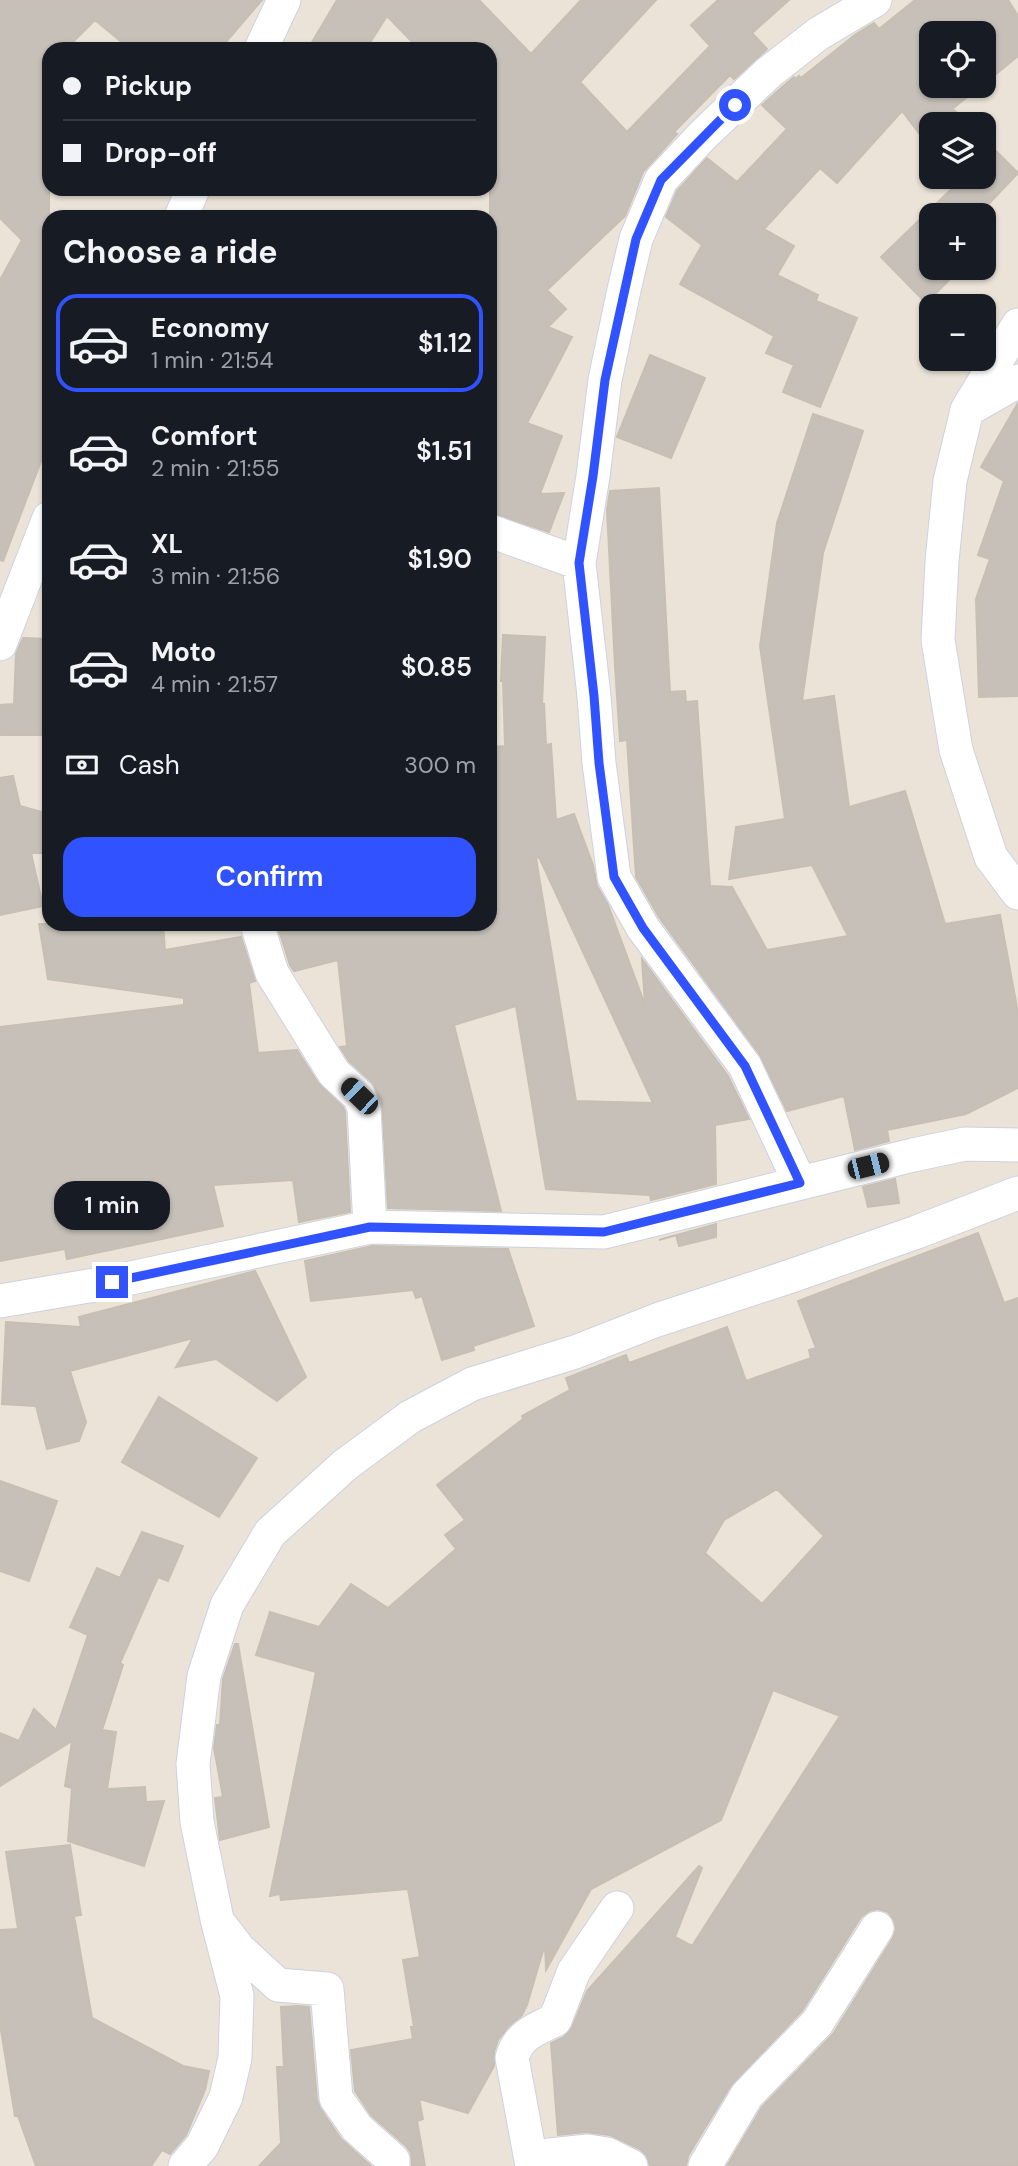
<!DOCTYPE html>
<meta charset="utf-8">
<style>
body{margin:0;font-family:"DM Sans",sans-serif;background:#20242c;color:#f1f3f6;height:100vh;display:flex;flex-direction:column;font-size:26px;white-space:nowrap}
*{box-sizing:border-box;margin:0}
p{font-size:23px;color:#9ea1a6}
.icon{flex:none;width:38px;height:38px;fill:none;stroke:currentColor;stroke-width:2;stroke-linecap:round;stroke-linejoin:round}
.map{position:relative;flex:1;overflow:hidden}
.panel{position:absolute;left:42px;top:210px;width:455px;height:721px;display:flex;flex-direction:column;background:#171b24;border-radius:21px;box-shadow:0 2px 5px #0004}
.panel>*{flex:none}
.top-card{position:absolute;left:42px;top:42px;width:455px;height:154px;border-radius:21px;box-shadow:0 2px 5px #0004;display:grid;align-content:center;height:154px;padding:0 21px;background:#171b24}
.controls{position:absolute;left:919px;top:21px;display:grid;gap:14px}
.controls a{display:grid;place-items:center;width:77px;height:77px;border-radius:14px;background:#171b24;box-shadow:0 2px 5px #0004;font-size:35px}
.end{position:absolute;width:32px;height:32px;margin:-16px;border:9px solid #3153ff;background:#fff;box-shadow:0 0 0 4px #fff}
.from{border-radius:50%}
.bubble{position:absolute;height:49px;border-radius:21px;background:#171b24;box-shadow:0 2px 5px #0004;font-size:23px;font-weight:600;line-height:49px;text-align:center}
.car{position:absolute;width:21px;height:42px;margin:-21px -10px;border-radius:9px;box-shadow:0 0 5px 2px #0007;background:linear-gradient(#222 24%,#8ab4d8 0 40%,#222 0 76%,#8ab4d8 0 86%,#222 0)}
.top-card b{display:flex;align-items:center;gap:24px;height:66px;font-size:26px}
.top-card b+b{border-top:2px solid #363941}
.top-card i{width:18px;height:18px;background:#f1f3f6}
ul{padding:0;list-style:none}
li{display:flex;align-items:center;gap:21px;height:98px;margin:0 14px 10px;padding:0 7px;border:4px solid transparent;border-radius:21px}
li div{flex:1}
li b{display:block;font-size:26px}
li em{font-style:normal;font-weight:600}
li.active{border-color:#3153ff}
li>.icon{width:63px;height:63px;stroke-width:1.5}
h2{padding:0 21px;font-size:32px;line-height:84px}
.pay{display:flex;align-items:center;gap:18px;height:77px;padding:0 21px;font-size:26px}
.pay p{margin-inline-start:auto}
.action{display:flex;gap:14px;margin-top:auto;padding:14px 21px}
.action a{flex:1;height:80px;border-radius:21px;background:#3153ff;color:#fff;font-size:28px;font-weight:600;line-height:80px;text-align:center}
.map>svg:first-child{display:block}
</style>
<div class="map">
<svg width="1018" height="2166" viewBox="0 0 1018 2166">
<rect width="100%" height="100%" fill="#ebe3d8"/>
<path fill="#c6c0b8" stroke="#c6bfb2" stroke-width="2" fill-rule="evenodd" d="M0,0H262L220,49H130L95,20L66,49H49V440L3,561L0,560V280L22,240L0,218Z
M337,0H479L531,54L581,0H656L580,82L627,132L710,46L691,25L718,0H789L752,33L767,49L734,79L730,75L674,132L677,134L643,172L625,216L547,290L566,309L548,327L572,337L527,423L562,436L540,494L564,493L549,532L490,512V49H419L387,16L366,49H308Z
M915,0H1008L1018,16V56L984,84V33H931V86H981L952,109L956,112L939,124H931V130L922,137L902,111L837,183L820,168L764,229L794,246L777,275L818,295L816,301L857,318L820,407L783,392L794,365L766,353L774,336L680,284L702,245L666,217L677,191L707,158L737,182L787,129L762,105L781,88L794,77L796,79L799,76L801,78L856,34L874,23L879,29Z
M993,148L1018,173L978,215H931V268H961L926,303L881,257L964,177H984V157Z
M650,355L705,378L671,458L617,437Z
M1018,403V696L979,697L976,599L990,559L978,555L1004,481L981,467Z
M813,414L863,431L823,553L802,701L834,696L849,807L905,791L945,924L1000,915L1018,1013V1088L966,1114L887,1130L889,1141L855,1150L844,1096L787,1111L760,1055L659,917L636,877L627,740L620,741L615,666L607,510L610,491L659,488L670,692L685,691L686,702L697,701L710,886L732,887L767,950L848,936L812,865L729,879L736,827L785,819L760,646L777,523Z
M503,635L545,637L542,704H544L546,745L551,744L556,820L574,814L593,865L597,886L608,905L645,1005L642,959L728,1076L749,1119L715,1125L716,1184L651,1200L650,1195L546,1189L516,1006L454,1025L501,1211L388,1208L382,1101L372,1082L349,1061L340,1047L347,1046L338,960L294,971L290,965L277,924H490V747L505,746L503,681H501ZM539,857L653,1103L576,1101L536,858Z
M23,638L49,639V735H0V705L14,704L16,654Z
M13,776L20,806L49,814V853H31L43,906L0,915V778Z
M39,924H96L97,927L163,924L165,950L241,937L255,981L249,983L258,1053L297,1050L318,1083L343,1107L345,1112L350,1212L299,1222L293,1180L213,1185L223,1226L67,1259L65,1249L0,1261V1027L184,1005V998L48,979Z
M895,1179L899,1203L868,1207L863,1187Z
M716,1224V1237L679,1246L676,1235L659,1240Z
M978,1233L1004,1303L1018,1298V2166H727L762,2107L833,2034L893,1938L896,1929L894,1920L888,1912L878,1909L869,1911L861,1917L802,2011L731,2085L688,2156L686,2166H650L647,2156L640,2149L610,2135L586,2132L558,2135L551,2043L564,2037L572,2028L587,1991L699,1866L702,1868L675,1937L692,1946L840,1716L773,1690L721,1820L591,1889L546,1970L545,1944L527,2005L522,2015L509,2026L498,2040L494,2052V2066L468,2113L419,2099L423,2119L417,2121L425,2166H412L411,2153L406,2146L371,2115L355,2091L351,2050L413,2039L411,2027H414L403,1960L420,1957L408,1889L281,1900L280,1894L270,1896L316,1672L256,1655L270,1612L319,1627L351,1584L388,1608L456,1549L445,1535L465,1520L437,1485L523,1419L522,1416L570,1390L566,1378L626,1355L629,1363L727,1327L746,1381L811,1358L809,1350L816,1348L798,1301ZM777,1489L824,1536L762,1604L705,1553L724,1520Z
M372,1246L508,1249L534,1326L473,1346L474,1350L442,1360L422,1296L416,1298L413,1290L311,1301L305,1261Z
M255,1271L306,1377L277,1401L216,1359L176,1367L193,1338L70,1371L86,1422L79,1441L47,1449L36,1406L2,1404L6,1322L81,1327L79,1317Z
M159,1397L257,1458L219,1517L122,1462Z
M0,1481L57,1501L29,1581L0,1571Z
M142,1532L183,1546L168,1581L158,1577L120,1663L123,1665L102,1730L116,1732L107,1789L145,1787L146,1802L164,1801L144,1866L68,1841L72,1788L65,1786L72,1741L0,1786V1733L19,1741L34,1709L56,1730L88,1635L70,1627L97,1568L120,1578Z
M235,1644H238L269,1827L220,1840L215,1798L223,1797L214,1748L217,1725H220L223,1679Z
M70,1845L81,1915L74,1916L92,2018L183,2066L209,2071L205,2090L186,2135L170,2154L162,2150L151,2166H36L18,2116H15L0,2024V1930L18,1929L6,1852Z
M298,2006L309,2007L317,2100L320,2108L341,2139L371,2166H259L281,2143L277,2067H284L281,2007Z"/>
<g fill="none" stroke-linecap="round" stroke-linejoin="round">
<defs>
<path id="minor" d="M261,49L284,0
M181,217L193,189
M1018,325L967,410L950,481L942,561L938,640L956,750L991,857L1018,893
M969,409L1018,381
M490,531L579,563
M0,644L49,518
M257,924L272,973L334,1073L359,1096L364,1108L370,1227
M800,1183L745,1066L643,928L614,877L599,763L594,696L579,563L593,476L605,380L624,290L636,239L661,180L702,136L768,73L818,34L875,0
M0,1301L112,1282L370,1227L604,1232L913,1155L965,1144L1018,1145
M222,1927L239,1949L278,1985L327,1989L336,2098L357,2128L393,2160V2166
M531,2157L588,2151L607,2154L631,2166
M185,2166L202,2146L226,2097L235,2058L237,1996L217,1919L197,1822L193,1764L204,1676L227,1605L270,1533L345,1465L410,1417L472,1384L575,1352L657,1320L791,1276L917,1232L1018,1193
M532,2166L512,2058C518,2035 536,2029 555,2020L574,1971L617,1908
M705,2166L747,2095L817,2023L877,1928"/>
</defs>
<use href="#minor" stroke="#cdd1e2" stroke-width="35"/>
<use href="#minor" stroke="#fff" stroke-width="33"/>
</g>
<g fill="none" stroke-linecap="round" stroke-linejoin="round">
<path stroke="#3153ff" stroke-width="9" d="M112,1282L370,1227L604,1232L800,1183L745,1066L643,928L614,877L599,763L594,696L579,563L593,476L605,380L636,239L661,180L735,105"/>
</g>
</svg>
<div class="controls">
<a><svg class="icon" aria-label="locate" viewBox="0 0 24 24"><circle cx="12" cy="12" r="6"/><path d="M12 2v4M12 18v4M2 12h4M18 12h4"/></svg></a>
<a><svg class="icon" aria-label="layers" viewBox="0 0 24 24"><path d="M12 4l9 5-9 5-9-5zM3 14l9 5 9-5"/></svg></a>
<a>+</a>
<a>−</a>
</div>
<i class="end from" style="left:735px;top:105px"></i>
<i class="end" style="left:112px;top:1282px"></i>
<div class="bubble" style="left:54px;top:1181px;width:116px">1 min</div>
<i class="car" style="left:359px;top:1096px;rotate:314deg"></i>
<i class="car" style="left:868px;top:1166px;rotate:76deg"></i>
<div class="top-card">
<b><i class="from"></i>Pickup</b>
<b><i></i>Drop-off</b>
</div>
<section class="panel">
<h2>Choose a ride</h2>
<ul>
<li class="active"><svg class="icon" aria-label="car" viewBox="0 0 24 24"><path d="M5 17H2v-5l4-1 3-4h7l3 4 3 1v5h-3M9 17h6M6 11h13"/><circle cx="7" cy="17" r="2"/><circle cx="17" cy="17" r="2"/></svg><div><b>Economy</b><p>1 min · 21:54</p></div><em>$1.12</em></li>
<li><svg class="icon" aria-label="car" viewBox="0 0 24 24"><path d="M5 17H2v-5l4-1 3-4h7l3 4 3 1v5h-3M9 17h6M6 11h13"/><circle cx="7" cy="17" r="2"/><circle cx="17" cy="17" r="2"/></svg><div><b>Comfort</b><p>2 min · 21:55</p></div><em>$1.51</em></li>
<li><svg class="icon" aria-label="car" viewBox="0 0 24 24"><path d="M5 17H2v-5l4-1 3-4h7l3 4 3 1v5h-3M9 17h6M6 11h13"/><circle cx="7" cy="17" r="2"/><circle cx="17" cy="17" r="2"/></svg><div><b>XL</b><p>3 min · 21:56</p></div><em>$1.90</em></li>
<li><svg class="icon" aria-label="car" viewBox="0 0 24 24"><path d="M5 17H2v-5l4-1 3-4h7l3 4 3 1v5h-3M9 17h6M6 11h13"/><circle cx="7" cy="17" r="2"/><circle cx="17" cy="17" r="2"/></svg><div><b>Moto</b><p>4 min · 21:57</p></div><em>$0.85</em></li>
</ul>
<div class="pay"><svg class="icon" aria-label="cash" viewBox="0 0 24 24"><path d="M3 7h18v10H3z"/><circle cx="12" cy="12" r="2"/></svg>Cash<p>300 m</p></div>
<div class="action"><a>Confirm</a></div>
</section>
</div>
